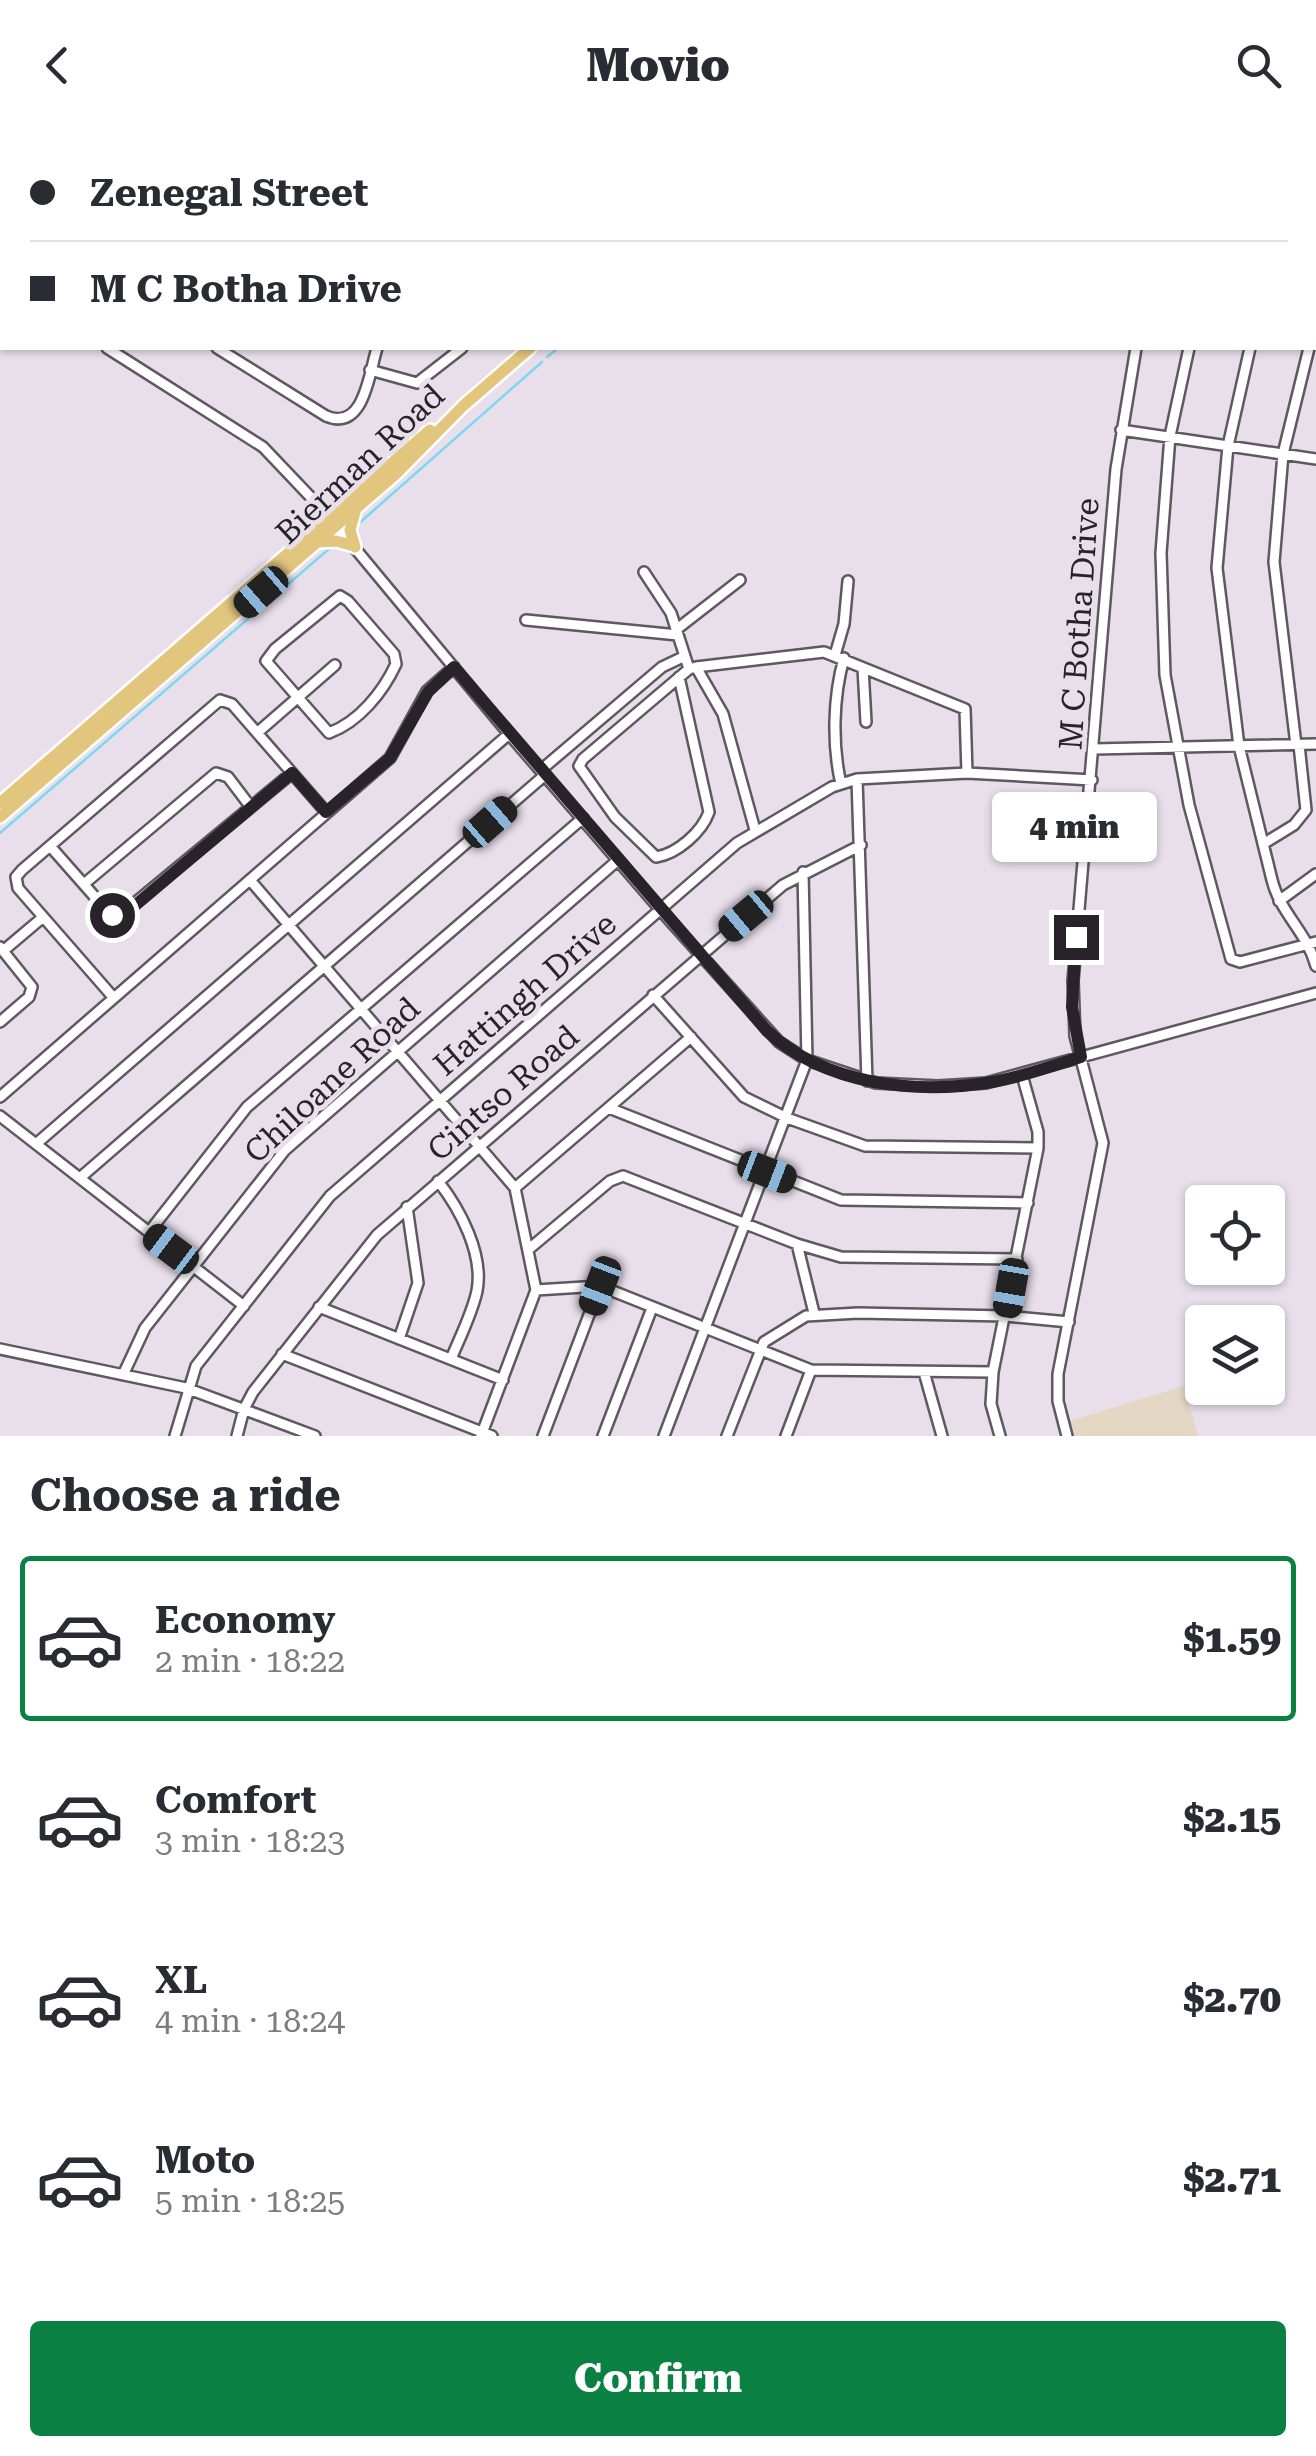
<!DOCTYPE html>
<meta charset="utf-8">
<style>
body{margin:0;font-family:"Roboto Serif",serif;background:#f7f7f7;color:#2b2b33;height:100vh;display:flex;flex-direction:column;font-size:38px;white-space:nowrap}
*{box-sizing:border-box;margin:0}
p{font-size:32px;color:#7c7c81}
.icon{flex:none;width:55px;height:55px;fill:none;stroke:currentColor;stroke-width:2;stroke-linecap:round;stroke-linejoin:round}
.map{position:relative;height:1306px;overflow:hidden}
.drawer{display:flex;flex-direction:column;background:#fff;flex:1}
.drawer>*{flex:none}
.guide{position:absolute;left:0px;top:0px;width:1318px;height:220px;box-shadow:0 2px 8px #0004;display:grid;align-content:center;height:220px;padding:0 30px;background:#fff}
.tools{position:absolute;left:1185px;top:1055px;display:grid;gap:20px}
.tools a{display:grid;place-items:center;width:100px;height:100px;border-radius:10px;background:#fff;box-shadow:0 2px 8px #0004;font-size:50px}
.end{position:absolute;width:45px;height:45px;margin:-22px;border:12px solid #272328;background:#fff;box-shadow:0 0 0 5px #fff}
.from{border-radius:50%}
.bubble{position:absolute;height:70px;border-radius:10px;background:#fff;box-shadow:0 2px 8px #0004;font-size:32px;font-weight:800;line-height:70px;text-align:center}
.car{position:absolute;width:30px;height:60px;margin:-30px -15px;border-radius:12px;box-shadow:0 0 8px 2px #0007;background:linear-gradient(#222 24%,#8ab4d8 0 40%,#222 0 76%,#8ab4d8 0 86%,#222 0)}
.guide b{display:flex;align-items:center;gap:35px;height:95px;font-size:38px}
.guide b+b{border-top:2px solid #e1e1e2}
.guide i{width:25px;height:25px;background:#2b2b33}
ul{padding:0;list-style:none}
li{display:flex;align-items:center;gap:30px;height:165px;margin:0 20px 15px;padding:0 10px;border:5px solid transparent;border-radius:10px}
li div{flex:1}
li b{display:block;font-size:38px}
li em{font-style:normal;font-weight:800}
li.current{border-color:#0b8043}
li>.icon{width:90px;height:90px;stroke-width:1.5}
h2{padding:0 30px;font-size:45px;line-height:120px}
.cta{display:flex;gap:20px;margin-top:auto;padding:20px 30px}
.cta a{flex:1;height:115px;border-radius:10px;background:#0b8043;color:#fff;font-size:40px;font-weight:800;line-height:115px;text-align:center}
header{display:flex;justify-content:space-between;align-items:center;height:130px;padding:0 30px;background:#fff;font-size:45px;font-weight:800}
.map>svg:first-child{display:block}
</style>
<header><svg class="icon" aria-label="back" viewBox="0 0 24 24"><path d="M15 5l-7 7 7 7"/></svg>Movio<svg class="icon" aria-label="search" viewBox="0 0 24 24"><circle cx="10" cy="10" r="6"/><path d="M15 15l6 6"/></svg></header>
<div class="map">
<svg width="1316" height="1306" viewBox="0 0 1316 1306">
<rect width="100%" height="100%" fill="#e8dfeb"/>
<path fill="#e4d7c3" d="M1184,1256L1198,1306H1075L1070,1291Z"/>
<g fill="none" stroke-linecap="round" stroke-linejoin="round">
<path stroke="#7dd7f3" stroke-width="2.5" d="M811,2L814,0
M547,227L558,218
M357,395L542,232
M0,703L330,418"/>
<defs>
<path id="minor" d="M122,0L125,2
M358,0L360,2
M431,0L433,2
M706,0L708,2
M787,0L790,2
M9,2L11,0
M83,2L86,0
M163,2L165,0
M247,2L250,0
M308,2L309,0
M517,2L518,0
M606,2L609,0
M1063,2L1065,0
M1216,2L1218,0
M1277,2L1278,0
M0,11L2,8
M1315,57L1316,55
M0,79L2,78
M0,149L2,151
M0,164L2,161
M1315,198L1316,196
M107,218L263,317L321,378
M217,218L326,286C364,302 369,244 377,218
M1189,218L1170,306L1161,423L1165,545L1189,675L1231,829L1240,832L1316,812
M1250,218L1228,316L1217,438L1239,616L1272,750C1280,783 1307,802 1316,836
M370,240L417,253L462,218
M1121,300L1316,329
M334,393L509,604L671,792L779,912L807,930L876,953L938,956L986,953L1316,863
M644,442L671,483L689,539L696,537L723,584L755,700
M340,466L348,471L394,524L396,534C383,562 359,592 329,603L266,531L275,519Z
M526,490L678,505
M677,499L740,450
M835,525L844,494L848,451
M696,537L824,522L965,579L967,643
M863,538L866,592
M679,547L709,682C702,702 677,724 656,727L615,687L579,636L583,629L689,539
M257,603L335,535
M1296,615L1274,432L1283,324L1309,218
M1094,619L1316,614
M541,640L662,537L683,527
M857,649L867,951
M841,654C832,615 833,567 844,528
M1263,714L1294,695L1306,680L1299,615
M50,716L109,783L118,787L292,643
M250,750L515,1058L536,1160L481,1306
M84,754L216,643L228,647L250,676
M1279,771L1316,744
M0,817L32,857L29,867L0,892
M3,821L42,788
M653,865L744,967L787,988L865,1016L1038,1018
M113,867L18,758L16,747L22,740L220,570L232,574L326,682
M0,967L390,628L427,561L454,537
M609,978L841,1070L1028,1073
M0,986L244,1176
M36,1014L509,604
M81,1047L545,645
M438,1051C460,1079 484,1124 477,1161C472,1184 460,1207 451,1229
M515,1058L691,907
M149,1102L247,977L583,688
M797,1114L814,1183
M529,1119L610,1051L623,1046L797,1114L841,1127L1017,1129
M536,1160L600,1156L811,1240L993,1242
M319,1177L503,1250
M399,1209L418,1153L407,1077
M0,1219L186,1258L315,1306
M282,1224L492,1306
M924,1242L942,1306
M123,1245L145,1198L285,1020L618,730
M175,1306L196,1236L330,1066L737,713L832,657L857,649L967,643L1092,650
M237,1306L244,1279L253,1262L377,1105L783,755L861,715
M543,1306L600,1156
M603,1306L652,1178
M664,1306L807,930L803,742
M727,1306L764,1212L806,1186L858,1183L1006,1186L1069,1192
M786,1306L811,1240
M1000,1306L991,1274L993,1242L1038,1018V1002L1022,945
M1067,1306L1058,1271V1244L1103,1013L1075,906L1073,851L1116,339L1136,218"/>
<path id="major" d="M773,2L775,0
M318,374L343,375
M319,412L336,411L354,416
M355,417L350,400L355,382
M0,673L430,300
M0,687L397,343L463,276L530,218"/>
</defs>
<use href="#minor" stroke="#5f5761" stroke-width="14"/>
<use href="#major" stroke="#fff" stroke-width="16"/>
<use href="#minor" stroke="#fff" stroke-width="9"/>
<use href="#major" stroke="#e3c67e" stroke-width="11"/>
</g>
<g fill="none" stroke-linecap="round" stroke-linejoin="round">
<path stroke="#272328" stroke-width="12" d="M112,785L118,788L125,784L292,643L326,682L390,628L428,562L454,537L767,901C825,955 916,965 992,952C1022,947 1052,936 1081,927L1072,877L1076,807"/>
</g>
<g text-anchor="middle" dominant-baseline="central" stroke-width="10" stroke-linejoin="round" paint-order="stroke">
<g font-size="32" fill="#272328" stroke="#e8dfeb">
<text transform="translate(360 334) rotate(-43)">Bierman Road</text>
<text transform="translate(1079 494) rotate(-86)">M C Botha Drive</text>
<text transform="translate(525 864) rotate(-41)">Hattingh Drive</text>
<text transform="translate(332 950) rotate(-43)">Chiloane Road</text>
<text transform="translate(503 963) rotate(-41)">Cintso Road</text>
</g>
</g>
</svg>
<div class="tools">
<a><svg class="icon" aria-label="locate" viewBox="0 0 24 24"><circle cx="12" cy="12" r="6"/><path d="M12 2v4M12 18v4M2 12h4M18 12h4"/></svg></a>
<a><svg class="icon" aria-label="layers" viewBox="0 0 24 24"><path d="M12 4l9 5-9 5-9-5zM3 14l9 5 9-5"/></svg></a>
</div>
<i class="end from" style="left:112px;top:785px"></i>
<i class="end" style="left:1076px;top:807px"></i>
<div class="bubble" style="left:992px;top:662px;width:165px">4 min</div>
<i class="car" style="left:261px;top:462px;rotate:229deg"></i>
<i class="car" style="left:490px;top:692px;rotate:49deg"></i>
<i class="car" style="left:746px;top:786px;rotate:230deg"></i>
<i class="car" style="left:767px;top:1042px;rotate:111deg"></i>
<i class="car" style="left:171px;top:1119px;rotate:307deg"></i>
<i class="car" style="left:600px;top:1156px;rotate:201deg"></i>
<i class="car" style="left:1011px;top:1158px;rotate:190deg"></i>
<div class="guide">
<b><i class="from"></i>Zenegal Street</b>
<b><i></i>M C Botha Drive</b>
</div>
</div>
<section class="drawer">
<h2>Choose a ride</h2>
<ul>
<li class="current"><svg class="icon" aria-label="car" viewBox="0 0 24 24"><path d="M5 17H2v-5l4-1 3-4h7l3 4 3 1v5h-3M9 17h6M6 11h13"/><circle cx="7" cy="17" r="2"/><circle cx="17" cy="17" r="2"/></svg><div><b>Economy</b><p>2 min · 18:22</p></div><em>$1.59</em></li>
<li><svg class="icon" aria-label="car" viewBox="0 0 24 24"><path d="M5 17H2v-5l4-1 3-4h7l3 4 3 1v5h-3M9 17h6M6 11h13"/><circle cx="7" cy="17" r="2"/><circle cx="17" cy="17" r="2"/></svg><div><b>Comfort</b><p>3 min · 18:23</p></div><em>$2.15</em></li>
<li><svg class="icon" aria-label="car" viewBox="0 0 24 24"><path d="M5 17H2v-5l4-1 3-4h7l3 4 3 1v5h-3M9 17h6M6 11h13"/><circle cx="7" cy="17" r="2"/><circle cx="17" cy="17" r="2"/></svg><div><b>XL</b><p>4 min · 18:24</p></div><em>$2.70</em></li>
<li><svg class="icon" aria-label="car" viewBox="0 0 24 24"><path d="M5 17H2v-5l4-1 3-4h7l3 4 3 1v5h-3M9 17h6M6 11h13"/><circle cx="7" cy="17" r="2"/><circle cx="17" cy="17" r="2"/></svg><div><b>Moto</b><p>5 min · 18:25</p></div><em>$2.71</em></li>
</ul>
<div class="cta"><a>Confirm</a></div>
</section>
